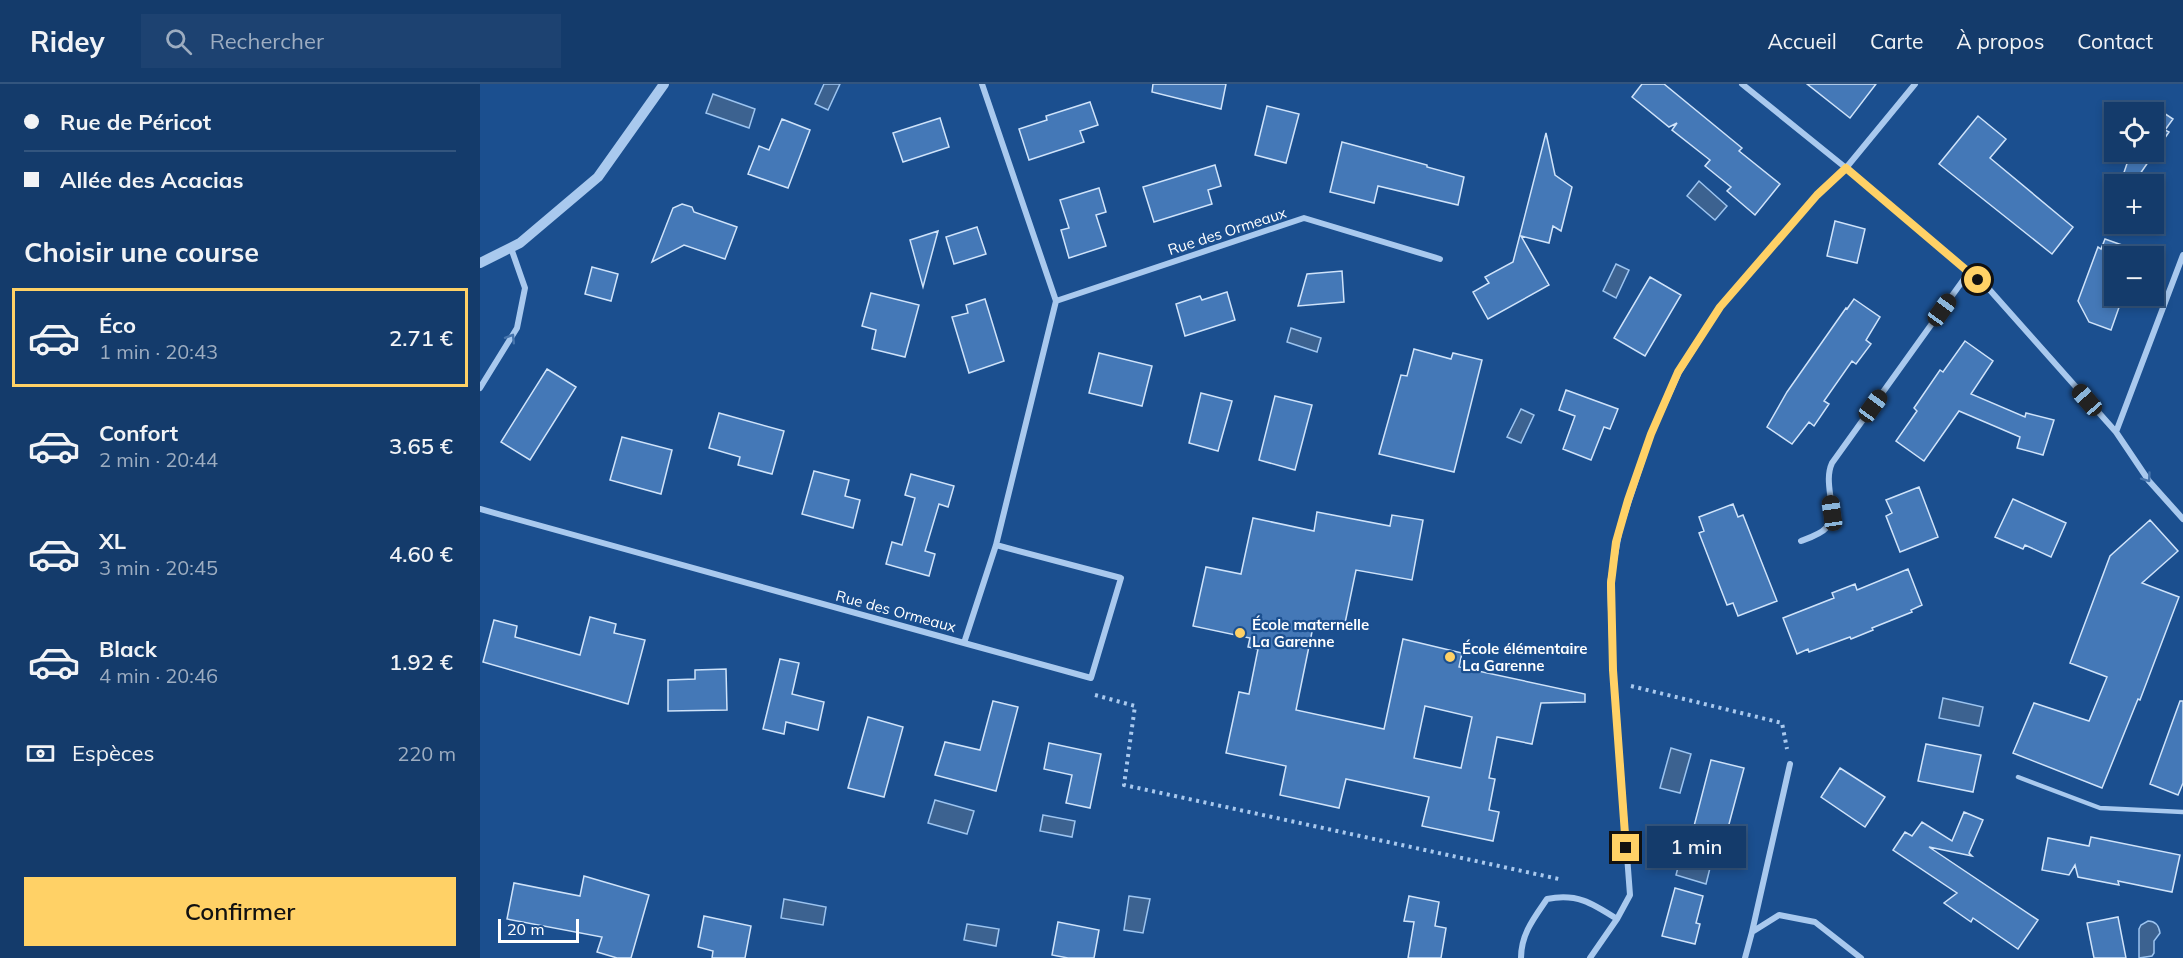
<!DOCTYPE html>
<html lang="fr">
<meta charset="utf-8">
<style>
body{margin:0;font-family:Mulish,sans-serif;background:#1d4271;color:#f1f3f6;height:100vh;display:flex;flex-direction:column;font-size:22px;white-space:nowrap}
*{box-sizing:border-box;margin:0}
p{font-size:20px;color:#9dadc1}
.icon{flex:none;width:33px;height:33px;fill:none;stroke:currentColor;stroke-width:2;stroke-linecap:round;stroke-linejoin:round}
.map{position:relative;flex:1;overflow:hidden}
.panel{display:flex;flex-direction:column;background:#143b6b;width:480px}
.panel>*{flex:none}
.hud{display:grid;align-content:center;height:132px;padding:0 24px;background:#143b6b}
.fabs{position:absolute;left:1624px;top:18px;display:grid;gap:12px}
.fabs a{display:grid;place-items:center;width:60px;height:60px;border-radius:0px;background:#143b6b;box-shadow:0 3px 9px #0003,0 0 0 2px #33557e;font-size:30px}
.scale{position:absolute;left:18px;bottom:15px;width:81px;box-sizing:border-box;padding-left:6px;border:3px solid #fff;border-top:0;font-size:16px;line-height:21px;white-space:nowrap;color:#fff;-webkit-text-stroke:4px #1b4f8f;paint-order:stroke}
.end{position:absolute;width:27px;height:27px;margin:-14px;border:8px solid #ffd166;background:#111;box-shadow:0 0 0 3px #111}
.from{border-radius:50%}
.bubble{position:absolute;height:42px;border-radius:0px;background:#143b6b;box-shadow:0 3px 9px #0003,0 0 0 2px #33557e;font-size:20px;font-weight:600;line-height:42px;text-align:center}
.car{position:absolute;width:18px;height:36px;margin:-18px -9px;border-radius:8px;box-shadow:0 0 4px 2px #0007;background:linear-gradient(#222 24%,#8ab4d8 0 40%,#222 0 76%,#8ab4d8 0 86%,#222 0)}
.hud b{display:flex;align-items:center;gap:21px;height:57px;font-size:22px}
.hud b+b{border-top:2px solid #33557e}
.hud i{width:15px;height:15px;background:#f1f3f6}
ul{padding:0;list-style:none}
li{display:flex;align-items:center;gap:18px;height:99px;margin:0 12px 9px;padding:0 12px;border:3px solid transparent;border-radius:0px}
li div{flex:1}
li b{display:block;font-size:22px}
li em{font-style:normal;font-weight:600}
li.on{border-color:#ffd166}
li>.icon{width:54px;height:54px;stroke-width:1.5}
h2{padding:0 24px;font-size:27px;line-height:72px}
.pay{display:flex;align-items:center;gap:15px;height:66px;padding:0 24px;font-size:22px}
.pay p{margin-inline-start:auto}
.primary-button{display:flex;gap:12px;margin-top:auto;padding:12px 24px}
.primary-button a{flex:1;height:69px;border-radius:0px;background:#ffd166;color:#111;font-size:24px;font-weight:600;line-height:69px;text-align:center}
header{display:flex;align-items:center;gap:36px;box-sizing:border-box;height:84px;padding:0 30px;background:#143b6b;border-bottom:2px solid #33557e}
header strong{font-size:28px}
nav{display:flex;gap:33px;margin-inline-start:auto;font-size:21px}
.search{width:420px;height:54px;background:#1d4271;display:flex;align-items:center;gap:15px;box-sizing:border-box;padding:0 21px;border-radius:0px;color:#9dadc1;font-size:22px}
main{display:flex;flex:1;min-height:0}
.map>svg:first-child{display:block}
</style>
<header>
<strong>Ridey</strong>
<div class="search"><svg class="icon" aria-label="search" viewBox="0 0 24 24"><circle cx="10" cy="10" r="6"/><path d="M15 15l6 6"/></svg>Rechercher</div>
<nav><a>Accueil</a><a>Carte</a><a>À propos</a><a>Contact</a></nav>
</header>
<main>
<section class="panel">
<div class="hud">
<b><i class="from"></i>Rue de Péricot</b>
<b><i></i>Allée des Acacias</b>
</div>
<h2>Choisir une course</h2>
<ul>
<li class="on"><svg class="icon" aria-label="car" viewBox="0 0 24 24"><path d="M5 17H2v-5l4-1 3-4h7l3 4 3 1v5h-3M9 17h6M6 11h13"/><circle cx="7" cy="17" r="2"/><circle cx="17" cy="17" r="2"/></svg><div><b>Éco</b><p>1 min · 20:43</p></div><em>2.71 €</em></li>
<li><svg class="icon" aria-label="car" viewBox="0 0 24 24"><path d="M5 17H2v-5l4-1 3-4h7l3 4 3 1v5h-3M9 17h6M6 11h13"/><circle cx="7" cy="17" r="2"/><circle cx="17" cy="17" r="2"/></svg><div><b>Confort</b><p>2 min · 20:44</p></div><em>3.65 €</em></li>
<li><svg class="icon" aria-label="car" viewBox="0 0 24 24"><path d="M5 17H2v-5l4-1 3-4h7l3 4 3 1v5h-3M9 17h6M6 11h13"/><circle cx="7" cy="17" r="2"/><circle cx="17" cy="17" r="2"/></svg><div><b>XL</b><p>3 min · 20:45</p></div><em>4.60 €</em></li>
<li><svg class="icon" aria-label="car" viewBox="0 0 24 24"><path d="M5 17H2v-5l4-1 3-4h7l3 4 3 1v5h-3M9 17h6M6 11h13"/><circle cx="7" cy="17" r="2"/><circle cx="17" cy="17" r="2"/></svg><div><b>Black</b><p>4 min · 20:46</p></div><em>1.92 €</em></li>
</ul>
<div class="pay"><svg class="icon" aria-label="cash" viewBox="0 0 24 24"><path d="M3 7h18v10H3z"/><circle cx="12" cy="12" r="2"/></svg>Espèces<p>220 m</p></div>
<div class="primary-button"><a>Confirmer</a></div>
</section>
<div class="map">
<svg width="1703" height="874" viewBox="0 0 1703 874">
<rect width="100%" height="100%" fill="#1b4f8f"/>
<path fill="#3c6290" stroke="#9cc4f0" stroke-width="1.5" d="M344,0H360L348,26L335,20Z
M233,10L275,25L269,44L226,29Z
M1219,97L1247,122L1235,136L1207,112Z
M1136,180L1149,186L1136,214L1123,207Z
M811,244L841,254L837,268L807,258Z
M1041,325L1054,331L1041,359L1027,353Z
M1463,614L1503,623L1499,642L1459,634Z
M1191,664L1211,670L1200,709L1180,704Z
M455,716L494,727L487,750L448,739Z
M563,731L595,737L592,753L560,747Z
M1200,776L1230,784L1226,800L1196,791Z
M649,812L670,815L663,849L644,846Z
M304,815L346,823L343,841L301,834Z
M1668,837C1675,837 1679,842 1680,849L1674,857V869L1672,872L1659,874V845L1661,841Z
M487,840L519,845L516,862L484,856Z"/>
<path fill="#4478b7" stroke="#cfe3fa" stroke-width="1.5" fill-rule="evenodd" d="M673,0H746L741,25L672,8Z
M1162,0H1184L1262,64L1259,67L1300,100L1275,131L1247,107L1251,103L1225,82L1230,76L1192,46L1197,39L1189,43L1152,13Z
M1327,0H1396L1370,34Z
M610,18L618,41L600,47L604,58L549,76L539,45L567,36L566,32Z
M1667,18L1693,35L1685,46L1689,48L1653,100H1640L1651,68H1674V28H1660Z
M787,22L819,30L806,79L775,71Z
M1498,32L1526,55L1510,74L1593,143L1572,170L1459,80Z
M460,34L469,63L423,78L413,49Z
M302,35L330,46L308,104L268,90L279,62L289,66Z
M1066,49L1075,91L1092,103L1081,147L1073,142L1069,159L1041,152L1069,201L1008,235L993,208L1009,199L1005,193L1033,178Z
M862,58L947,81V83L984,93L978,121L898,102L894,119L850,108Z
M735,81L741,102L728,106L732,120L674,138L663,103Z
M619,104L626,128L616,131L626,162L589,174L581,146L589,144L580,116Z
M202,120L212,123L214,128L257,143L245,175L204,161L172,178L193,124Z
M1355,137L1385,145L1377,179L1347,172Z
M497,143L506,170L474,180L466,153Z
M458,147L443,203L430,156Z
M1625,155L1659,167L1657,172H1635V212H1643L1631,246L1609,238L1598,217L1618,163L1621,165Z
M112,183L138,190L131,217L105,210Z
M862,187L864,218L818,222L827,190Z
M1170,193L1201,211L1165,272L1134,254Z
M747,208L755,236L705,252L696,220L720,212L722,216Z
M391,209L439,221L425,273L392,265L396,246L382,242Z
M505,215L524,277L489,289L472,233L488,229L486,221Z
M1374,215L1400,233L1386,256L1391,260L1376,280L1372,277L1344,317L1349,320L1334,342L1329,338L1312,360L1287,343L1307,308L1366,224L1367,225Z
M1485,257L1513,277L1491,310L1545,333L1546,329L1574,336L1563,371L1537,364L1540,353L1479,327L1444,377L1416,357L1437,327L1434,324L1460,286L1463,288Z
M934,265L971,275L973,269L1002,276L974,388L899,370L921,291L927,292Z
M619,269L672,282L662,322L609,309Z
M67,285L96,303L50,376L21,358Z
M1086,306L1138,325L1130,345L1124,343L1111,376L1083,365L1095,332L1079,326Z
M721,309L752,317L738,367L709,359Z
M795,312L832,321L815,386L779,376Z
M239,329L304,347L292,390L258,381L260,373L229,364Z
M142,353L192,366L181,410L130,396Z
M334,387L369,396L365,412L380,416L373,444L322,430Z
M431,390L474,402L468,423L459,420L445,467L455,470L449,492L406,480L412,458L422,461L435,414L425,411Z
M1439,403L1458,453L1420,468L1406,432L1412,429L1406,416Z
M1533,415L1586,439L1571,473L1545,461L1543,465L1515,453Z
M1253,420L1258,433L1263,431L1297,517L1258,532L1253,519L1247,521L1219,449L1224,447L1219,433Z
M837,428L910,442L912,431L943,436L932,496L876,486L864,544L834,538L816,626L904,645L923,555L982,569L979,583L1105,610V618L1061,619L1052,660L1017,653L1009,694L1015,695L1009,726L1019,728L1013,757L942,742L949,713L866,695L859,724L800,711L806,682L746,669L759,608L769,610L778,565L768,563L770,554L713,542L726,483L761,490L773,434L834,447ZM945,622L992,633L981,684L934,674Z
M1670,436L1698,467L1662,499L1699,513L1660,616L1658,615L1622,704L1533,669L1554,619L1609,637L1627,593L1590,579L1630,472Z
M1428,485L1442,521L1431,526L1432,528L1392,544L1393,546L1371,555L1370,553L1329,568L1328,565L1317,570L1303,534L1354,514L1352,509L1375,500L1377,506Z
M110,533L136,540L134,549L165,556L148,620L3,578L14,536L37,542L35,553L100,571Z
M300,575L319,579L312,610L344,618L338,646L306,638L304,650L283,645Z
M246,585L247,626L188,627V596L215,595V586Z
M513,617L538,623L516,707L455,691L465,658L500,666Z
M1700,617H1703V699L1698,711L1670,700Z
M388,633L423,643L404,713L368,704Z
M569,659L621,670L610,724L586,719L592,691L564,685Z
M1446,660L1501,671L1493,708L1438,697Z
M1231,676L1264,684L1245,755L1213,746Z
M1360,684L1405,713L1385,743L1341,713Z
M1484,728L1503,736L1489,769L1492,772L1449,763L1558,836L1538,865L1493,834L1491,838L1464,819L1477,809L1413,766L1425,748L1432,752L1442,738L1472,757Z
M1611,753L1700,771L1692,808L1638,797L1639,801L1598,793L1595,781L1589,791L1562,786L1568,754L1609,762Z
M104,792L169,811L151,874H137L117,868L122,853L27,835L34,799L100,812Z
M1195,804L1223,812L1216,839L1220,840L1215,860L1182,852Z
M929,812L959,818L955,842L966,844L961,874H928L934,838L924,837Z
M224,832L271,842L265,874H232L233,867L218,863Z
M1638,833L1646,874H1614L1607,839Z
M578,838L619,846L614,874H588L572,871Z"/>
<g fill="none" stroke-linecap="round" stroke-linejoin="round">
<path stroke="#a9c9ee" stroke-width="4" stroke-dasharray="3 4.5" stroke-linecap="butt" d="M1151,602L1302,639L1307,665
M615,611L655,622L644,701L1079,795"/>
<path stroke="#a9c9ee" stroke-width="4.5" d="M1538,693L1620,724L1703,728"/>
<path stroke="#a9c9ee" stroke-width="6" d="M502,0L576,217
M1262,0L1366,84L1508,204L1636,348L1669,397L1703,435
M0,304L37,244L45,204L31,164
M1636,348L1703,171
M0,425L484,559L516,461L576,217L824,134L960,175
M1321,457C1329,454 1341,450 1346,444C1360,427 1342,401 1352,379L1489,188
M484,559L611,594L641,494L516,461
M1272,848L1310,680
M1041,874C1041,850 1054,834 1067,815C1097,809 1112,819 1137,835
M1110,874L1137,835L1150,811L1133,586L1130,499L1140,444L1171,350L1199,288L1240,223L1337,111L1366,84L1435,0
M1265,874L1272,848L1299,831L1335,838L1381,874"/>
<path stroke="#a9c9ee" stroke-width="10" d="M0,179L40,159L118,93L184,0"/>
</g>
<defs><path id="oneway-chevron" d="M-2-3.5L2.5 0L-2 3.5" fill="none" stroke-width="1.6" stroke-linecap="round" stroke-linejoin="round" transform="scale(1.5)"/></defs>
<g stroke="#4674ac">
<use href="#oneway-chevron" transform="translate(31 254) rotate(-58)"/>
<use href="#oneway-chevron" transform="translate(1667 394) rotate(54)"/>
</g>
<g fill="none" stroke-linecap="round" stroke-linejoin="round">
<path stroke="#ffd166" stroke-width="8" d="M1146,764L1133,586L1131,499L1136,458L1148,416L1171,350L1191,304L1198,288L1240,223L1337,111L1366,84L1498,196"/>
</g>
<g fill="#ffd166" stroke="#1b4f8f" stroke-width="2">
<circle cx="760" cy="549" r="6"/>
<circle cx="970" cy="573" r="6"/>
</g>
<g text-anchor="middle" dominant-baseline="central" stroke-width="4.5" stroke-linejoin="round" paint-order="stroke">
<g font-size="15" fill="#fff" stroke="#1b4f8f">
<text transform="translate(747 147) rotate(-18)">Rue des Ormeaux</text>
<text transform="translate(416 527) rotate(15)">Rue des Ormeaux</text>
</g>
<g font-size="15" font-weight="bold" fill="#fff" stroke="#1b4f8f" text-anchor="start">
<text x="772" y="540">École maternelle<tspan x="772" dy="17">La Garenne</tspan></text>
<text x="982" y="564">École élémentaire<tspan x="982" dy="17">La Garenne</tspan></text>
</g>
</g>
</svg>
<div class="fabs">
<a><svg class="icon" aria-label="locate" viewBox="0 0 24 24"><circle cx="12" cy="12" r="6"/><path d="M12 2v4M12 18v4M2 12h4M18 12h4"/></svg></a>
<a>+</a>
<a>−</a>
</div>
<div class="scale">20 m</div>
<i class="end from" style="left:1498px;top:196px"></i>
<i class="end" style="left:1146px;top:764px"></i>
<div class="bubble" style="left:1167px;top:742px;width:99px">1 min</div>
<i class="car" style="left:1462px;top:226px;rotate:36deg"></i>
<i class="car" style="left:1607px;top:316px;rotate:319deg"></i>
<i class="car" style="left:1393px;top:322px;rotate:36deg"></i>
<i class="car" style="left:1352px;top:429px;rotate:352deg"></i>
</div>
</main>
